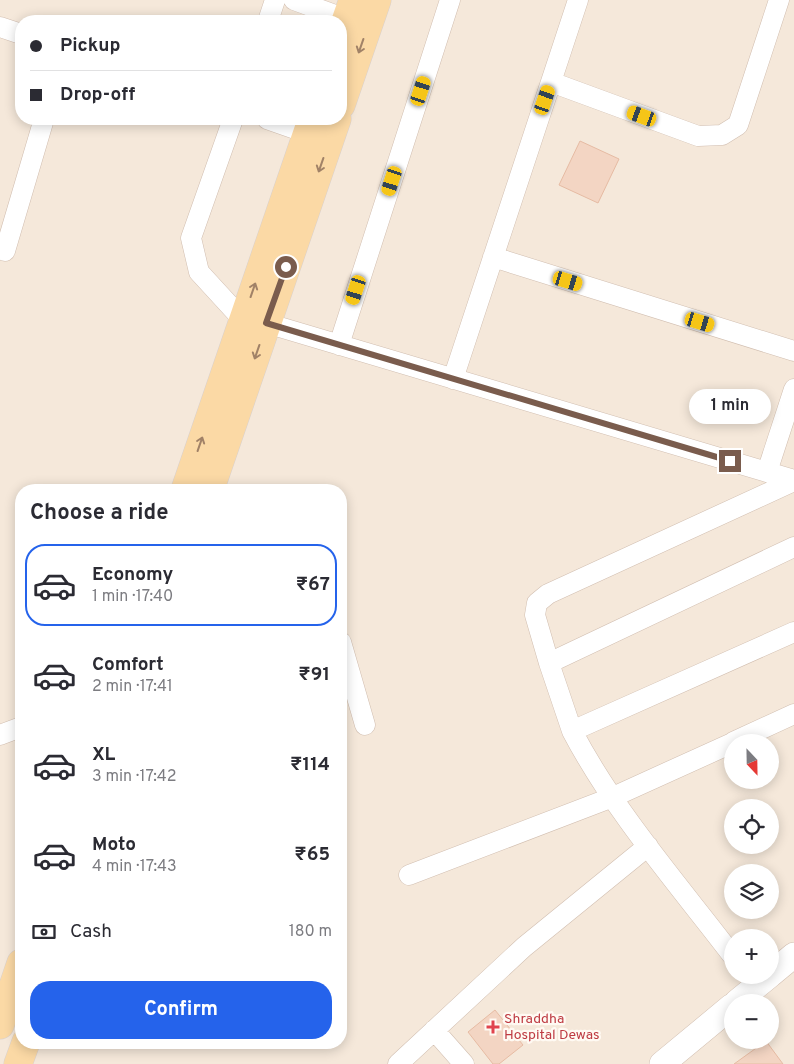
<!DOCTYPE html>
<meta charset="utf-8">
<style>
body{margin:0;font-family:Overpass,sans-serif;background:#f2f2f3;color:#2b2b33;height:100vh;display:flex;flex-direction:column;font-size:19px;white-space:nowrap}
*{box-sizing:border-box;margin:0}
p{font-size:16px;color:#7c7c81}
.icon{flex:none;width:28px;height:28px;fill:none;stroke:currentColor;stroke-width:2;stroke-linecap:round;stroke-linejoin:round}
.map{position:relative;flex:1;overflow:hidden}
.panel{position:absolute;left:15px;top:484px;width:332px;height:565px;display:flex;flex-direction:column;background:#fff;border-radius:20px;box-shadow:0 2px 12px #0003}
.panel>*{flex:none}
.banner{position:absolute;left:15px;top:15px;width:332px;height:110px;border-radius:20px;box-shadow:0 2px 12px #0003;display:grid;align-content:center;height:110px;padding:0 15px;background:#fff}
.needle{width:32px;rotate:158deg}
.controls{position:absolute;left:724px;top:734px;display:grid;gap:10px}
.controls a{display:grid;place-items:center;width:55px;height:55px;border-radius:50%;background:#fff;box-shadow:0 2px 12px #0003;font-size:25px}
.end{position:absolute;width:22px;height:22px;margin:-11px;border:6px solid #7a5c4d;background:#fff;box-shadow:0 0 0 2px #fff}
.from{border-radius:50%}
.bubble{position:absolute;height:35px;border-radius:18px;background:#fff;box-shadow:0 2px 12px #0003;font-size:16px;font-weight:700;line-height:35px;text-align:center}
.car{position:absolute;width:15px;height:30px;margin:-15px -8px;border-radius:6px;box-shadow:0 0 4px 1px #0007;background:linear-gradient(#f5c518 24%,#345 0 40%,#f5c518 0 76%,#345 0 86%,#f5c518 0)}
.banner b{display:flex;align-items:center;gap:18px;height:48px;font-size:19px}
.banner b+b{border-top:1px solid #e1e1e2}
.banner i{width:12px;height:12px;background:#2b2b33}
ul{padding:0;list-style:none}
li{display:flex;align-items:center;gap:15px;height:82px;margin:0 10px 8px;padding:0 5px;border:2px solid transparent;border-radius:20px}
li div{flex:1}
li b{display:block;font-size:19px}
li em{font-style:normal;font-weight:700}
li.current{border-color:#2563eb}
li>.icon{width:45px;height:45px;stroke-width:1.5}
h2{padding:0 15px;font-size:22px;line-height:60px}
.pay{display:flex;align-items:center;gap:12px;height:55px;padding:0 15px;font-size:19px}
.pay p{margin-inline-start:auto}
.cta{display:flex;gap:10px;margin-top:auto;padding:10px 15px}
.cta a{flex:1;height:58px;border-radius:20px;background:#2563eb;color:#fff;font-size:20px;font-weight:700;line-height:58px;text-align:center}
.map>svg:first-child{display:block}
</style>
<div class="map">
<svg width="794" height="1064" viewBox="0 0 794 1064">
<rect width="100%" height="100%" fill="#fdf6ec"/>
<path fill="#f5e8da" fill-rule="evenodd" d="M0,0H794V1064H0ZM21,21H341V119H21ZM21,490H341V1042H21ZM732,742H770V780H732ZM732,808H770V845H732ZM732,872H770V910H732ZM732,938H770V975H732ZM732,1002H770V1040H732Z"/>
<path fill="#f3d5c3" stroke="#e6bba3" d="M580,141L619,159L598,203L559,185Z
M495,1010L523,1045L499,1064H493L468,1032Z
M766,1041L783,1064H734Z"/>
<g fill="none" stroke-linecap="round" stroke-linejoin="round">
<defs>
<path id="minor" d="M294,0L346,19
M268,21L275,0
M0,27L21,34
M551,82L698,136L722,135L738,125L779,0
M233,119L191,238L199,272L243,320
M267,119L307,133
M5,251L44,119
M493,257L794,351
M266,323L794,480
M339,345L450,0
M453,379L578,0
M767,472L794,389
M341,642L365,725
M549,663L535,615L537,603L548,594L794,481
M572,731L549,663L794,547
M0,735L21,727
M733,742L794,714
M409,875L613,797L732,743
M732,955C677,883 614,811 572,731L794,632
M434,1030L464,1064
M398,1064L524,947L648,846"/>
<path id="tertiary" d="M770,975L794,955
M737,1002L770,975
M662,1064L732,1006"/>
<path id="primary" d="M341,34L353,0
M341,105L377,0
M185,490L312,119
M210,490L337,119
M0,1025L21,963
M18,1064L26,1042"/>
</defs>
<use href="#minor" stroke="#d1beb0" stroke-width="21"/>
<use href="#tertiary" stroke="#d1beb0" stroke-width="26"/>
<use href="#primary" stroke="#dad1cd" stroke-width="29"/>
<use href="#minor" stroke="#fff" stroke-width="20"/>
<use href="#tertiary" stroke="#fff" stroke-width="25"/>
<use href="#primary" stroke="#fbd9a5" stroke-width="28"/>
</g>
<defs><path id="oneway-shaft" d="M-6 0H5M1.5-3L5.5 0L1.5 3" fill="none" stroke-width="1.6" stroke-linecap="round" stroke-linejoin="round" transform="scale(1.25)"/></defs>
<g stroke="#a18267">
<use href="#oneway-shaft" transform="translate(361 46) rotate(109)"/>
<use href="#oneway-shaft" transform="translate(321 165) rotate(109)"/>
<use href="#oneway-shaft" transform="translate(253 290) rotate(-71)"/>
<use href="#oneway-shaft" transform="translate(257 352) rotate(109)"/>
<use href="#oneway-shaft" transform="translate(200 444) rotate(-71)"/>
</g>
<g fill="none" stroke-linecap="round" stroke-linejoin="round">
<path stroke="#7a5c4d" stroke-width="6" d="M286,267L266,323L730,461"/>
</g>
<path fill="#e0444e" stroke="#fffaf3" stroke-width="2" d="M490.5 1019.5h5v5h5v5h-5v5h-5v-5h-5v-5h5z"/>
<g text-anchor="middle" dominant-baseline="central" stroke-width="4.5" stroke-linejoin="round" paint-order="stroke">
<g font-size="14" fill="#be3a42" stroke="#fffaf3" text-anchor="start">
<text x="504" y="1019">Shraddha<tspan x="504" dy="16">Hospital Dewas</tspan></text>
</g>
</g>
</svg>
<div class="controls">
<a><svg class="needle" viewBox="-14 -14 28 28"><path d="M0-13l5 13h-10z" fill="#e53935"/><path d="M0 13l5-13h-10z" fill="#7c7c81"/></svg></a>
<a><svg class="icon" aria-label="locate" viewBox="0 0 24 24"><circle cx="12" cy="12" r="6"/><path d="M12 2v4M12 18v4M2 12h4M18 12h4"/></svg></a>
<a><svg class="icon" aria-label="layers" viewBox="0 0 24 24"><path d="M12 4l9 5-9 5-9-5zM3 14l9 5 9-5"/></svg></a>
<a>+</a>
<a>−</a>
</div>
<i class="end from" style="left:286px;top:267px"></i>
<i class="end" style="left:730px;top:461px"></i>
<div class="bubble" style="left:689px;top:389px;width:82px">1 min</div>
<i class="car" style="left:421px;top:91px;rotate:18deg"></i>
<i class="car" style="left:545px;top:100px;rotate:19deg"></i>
<i class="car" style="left:642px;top:116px;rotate:290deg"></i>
<i class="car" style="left:392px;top:181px;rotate:198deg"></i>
<i class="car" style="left:568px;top:281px;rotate:107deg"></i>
<i class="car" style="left:356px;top:290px;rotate:198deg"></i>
<i class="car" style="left:700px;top:322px;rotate:107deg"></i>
<div class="banner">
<b><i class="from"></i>Pickup</b>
<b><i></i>Drop-off</b>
</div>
<section class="panel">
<h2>Choose a ride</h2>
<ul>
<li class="current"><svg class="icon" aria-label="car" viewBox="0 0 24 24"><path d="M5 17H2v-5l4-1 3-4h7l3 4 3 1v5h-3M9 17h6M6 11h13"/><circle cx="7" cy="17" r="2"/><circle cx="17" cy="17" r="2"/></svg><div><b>Economy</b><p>1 min · 17:40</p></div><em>₹67</em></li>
<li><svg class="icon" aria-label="car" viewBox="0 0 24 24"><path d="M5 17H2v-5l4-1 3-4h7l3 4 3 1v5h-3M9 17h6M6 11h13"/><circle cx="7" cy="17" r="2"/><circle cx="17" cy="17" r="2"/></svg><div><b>Comfort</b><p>2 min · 17:41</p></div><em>₹91</em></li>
<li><svg class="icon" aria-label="car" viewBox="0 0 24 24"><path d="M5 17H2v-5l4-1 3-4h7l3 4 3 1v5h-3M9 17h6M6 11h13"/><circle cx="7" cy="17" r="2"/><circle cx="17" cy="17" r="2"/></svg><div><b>XL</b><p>3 min · 17:42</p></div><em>₹114</em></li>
<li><svg class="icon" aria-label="car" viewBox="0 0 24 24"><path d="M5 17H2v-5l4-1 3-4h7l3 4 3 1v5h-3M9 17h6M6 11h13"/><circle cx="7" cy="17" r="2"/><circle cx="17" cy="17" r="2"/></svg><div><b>Moto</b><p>4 min · 17:43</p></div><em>₹65</em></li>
</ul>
<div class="pay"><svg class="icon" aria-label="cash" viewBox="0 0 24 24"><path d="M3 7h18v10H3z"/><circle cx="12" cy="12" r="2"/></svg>Cash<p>180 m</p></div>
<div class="cta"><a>Confirm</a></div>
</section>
</div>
